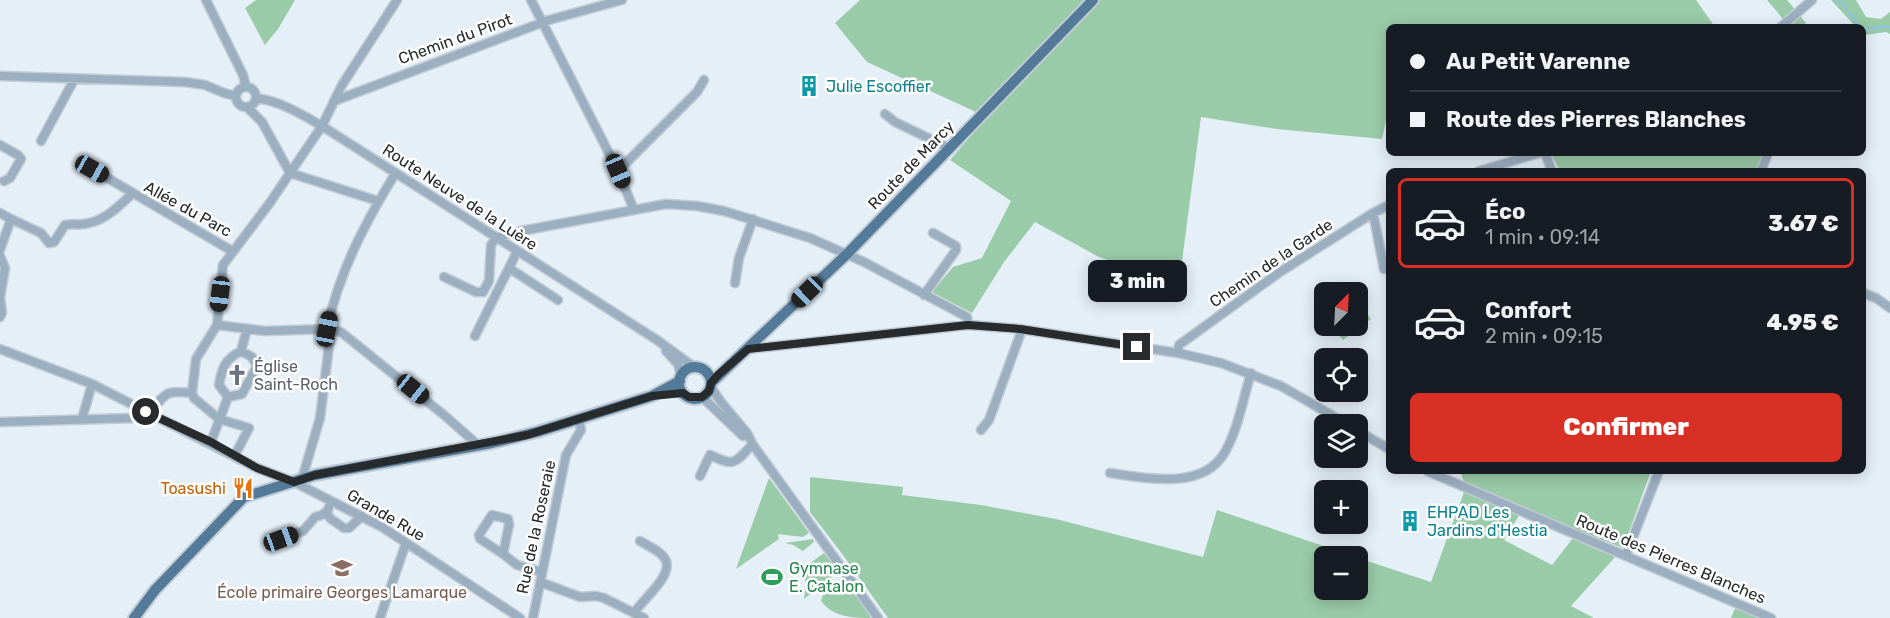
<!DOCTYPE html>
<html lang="fr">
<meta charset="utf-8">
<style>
body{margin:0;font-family:Rubik,sans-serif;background:#20242c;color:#f1f3f6;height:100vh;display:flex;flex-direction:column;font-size:22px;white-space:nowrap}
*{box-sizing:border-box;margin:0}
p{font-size:20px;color:#9ea1a6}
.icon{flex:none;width:33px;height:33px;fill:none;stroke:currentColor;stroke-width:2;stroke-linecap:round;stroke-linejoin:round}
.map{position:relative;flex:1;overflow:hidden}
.side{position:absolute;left:1386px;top:168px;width:480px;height:306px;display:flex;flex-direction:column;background:#171b24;border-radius:9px;box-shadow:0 3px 15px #0003}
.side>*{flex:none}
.guide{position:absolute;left:1386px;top:24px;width:480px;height:132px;border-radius:9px;box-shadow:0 3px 15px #0003;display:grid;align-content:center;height:132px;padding:0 24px;background:#171b24}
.needle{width:39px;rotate:24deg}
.controls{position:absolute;left:1314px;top:282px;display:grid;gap:12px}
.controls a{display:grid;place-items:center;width:54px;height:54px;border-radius:9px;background:#171b24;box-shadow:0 3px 15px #0003;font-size:30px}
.end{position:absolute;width:27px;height:27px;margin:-14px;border:8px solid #272b2e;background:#fff;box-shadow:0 0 0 3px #fff}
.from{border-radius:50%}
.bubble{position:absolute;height:42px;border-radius:9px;background:#171b24;box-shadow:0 3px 15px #0003;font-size:20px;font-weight:800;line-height:42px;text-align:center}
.car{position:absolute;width:18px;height:36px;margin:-18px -9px;border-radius:8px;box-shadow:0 0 4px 2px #0007;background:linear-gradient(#222 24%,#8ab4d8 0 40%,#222 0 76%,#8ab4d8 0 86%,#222 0)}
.guide b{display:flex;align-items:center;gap:21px;height:57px;font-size:22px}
.guide b+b{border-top:2px solid #363941}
.guide i{width:15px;height:15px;background:#f1f3f6}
ul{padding:10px 0 0;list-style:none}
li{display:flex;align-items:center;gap:18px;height:90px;margin:0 12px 9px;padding:0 12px;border:3px solid transparent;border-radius:9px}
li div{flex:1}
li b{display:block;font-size:22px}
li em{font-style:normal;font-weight:800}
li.active{border-color:#d93025}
li>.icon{width:54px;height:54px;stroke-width:1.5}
.button{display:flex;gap:12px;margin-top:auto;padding:12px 24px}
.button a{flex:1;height:69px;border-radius:9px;background:#d93025;color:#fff;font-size:24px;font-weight:800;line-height:69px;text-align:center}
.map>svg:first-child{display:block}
</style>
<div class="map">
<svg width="1890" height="618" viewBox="0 0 1890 618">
<rect width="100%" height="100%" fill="#e5eff8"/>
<path fill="#9acba8" d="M256,0H295L278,29L265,45L245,8Z
M860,0H1696L1715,27H1389V107L1382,139L1277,129L1201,117L1179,284L1099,257L1035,222L1004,262L972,313L932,292L953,267L982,258L1011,201L950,160L987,117L867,62L835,23Z
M1767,0H1787L1806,23L1801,27H1790Z
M1831,0H1856L1866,17L1881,19L1890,12V34L1886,32L1865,35L1863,27H1856Z
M1554,153H1765L1759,171H1560L1551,154Z
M1360,304L1371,319L1343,340L1331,326H1358V306Z
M1460,471H1651L1623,548L1523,509L1504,540L1552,565L1573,538L1616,556L1571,606L1594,618H888L843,555L810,512V477L903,487L902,495L981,505L1056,519L1203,557L1217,510L1353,556H1324V590H1358V558L1431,582L1466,487Z
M769,478L809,533L803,537L778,534L779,539L736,569Z
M813,539L814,542L803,551L793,545L785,543Z
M824,553L836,568L831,578L804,599L806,584L802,569Z
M846,582L871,617L870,618C852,618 833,617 821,601C823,590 834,583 846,582Z
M1736,606L1762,618H1731Z"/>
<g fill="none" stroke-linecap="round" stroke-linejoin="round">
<path stroke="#8dc4e8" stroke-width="2" d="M1837,0L1845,6L1859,27
M1863,30L1885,26L1890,28"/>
<defs>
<path id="minor" d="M206,0L243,75L246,87
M531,0L618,171L634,210
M1781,27L1812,0
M0,76L185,82L205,85L224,93L236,96
M236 97a10 10 0 1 1 20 0a10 10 0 1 1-20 0Z
M256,98C280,101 301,114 322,126L657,340L694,367
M334,101L549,20L622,0
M247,107L262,122L290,173
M885,114L895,122L949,148
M41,141L74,80
M0,145L18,155L21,159L10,178L4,181
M1545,153L1552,171
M92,169L133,193
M618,171L697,92L704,80
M1479,171L1539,153
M1761,171L1768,153
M290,173L378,201
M0,213L11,219L0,250
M1373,213L1384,269
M11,219L41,233L49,243L54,242L65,225C73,223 80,226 89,223C107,219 120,205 133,193L232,251
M0,256L5,268L0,298L2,313L0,317
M509,268L558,300
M444,277L476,292H483L489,281L491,245L496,238L521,231L666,204L697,206L724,211L810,238L864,262L967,317L968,325
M735,283L739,258L753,219
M1863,293L1876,298L1890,308
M924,295L956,250V246L933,233
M217,325L265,331L327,329L341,332L444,415L478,445
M327,329C339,272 365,223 395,174
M475,336L517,252
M0,349L92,384L257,468L294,482L382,527L520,618
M748,349L968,325L1020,329L1178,353L1221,363L1281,386L1347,424
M241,351L252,357L257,366L242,394L228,397L219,385C222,368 225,359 241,351Z
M241,351L247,329
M666,351L678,364L681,376
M1178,353L1179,345L1280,272L1373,213L1389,205
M711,387L721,402L747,433L753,445L878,618
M192,393L196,359L217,325L223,265L269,204L322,126L342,85L397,0
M192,393L194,398L219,419L249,428L235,455
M702,397L743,436
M149,413C167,393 164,390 192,393
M82,419L92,384
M0,422L134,418L146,412
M981,430L989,420L1020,335V329
M1358,431L1389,449
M211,442L228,397
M1427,471L1771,618
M1110,473C1145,478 1203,491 1225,452C1238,429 1243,399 1251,373
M700,476L710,455C732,465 733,466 749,448
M302,479L320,418L331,330
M329,507L327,514L331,519L344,528H349L362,516
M269,543L303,531L315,517L322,515L328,510
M503,554L480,539L479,535L492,515L508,519L509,525L503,554L517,565L542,572
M1626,555L1659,471
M540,582L580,597L596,596L604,598L644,618
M634,613C642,600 672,577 666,561C663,552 648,546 640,541
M380,618L406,543
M533,618L566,455L581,430L579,419"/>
<path id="major" d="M679 383a16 16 0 1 1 32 0a16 16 0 1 1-32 0Z
M711,383L847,254L1093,0
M134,618L155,590L244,497L315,475L492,443L537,432L652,396L680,381"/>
</defs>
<use href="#minor" stroke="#c3ccd4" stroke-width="11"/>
<use href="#major" stroke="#c3ccd4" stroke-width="14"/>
<use href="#minor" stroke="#9bafc1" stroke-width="8"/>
<use href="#major" stroke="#547a9a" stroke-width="10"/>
</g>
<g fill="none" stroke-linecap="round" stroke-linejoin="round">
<path stroke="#272b2e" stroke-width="8" d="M146,412L211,442L257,468L294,482L315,475L527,435L652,396L683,393L689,397H702L709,391L711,383L718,375L748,349L968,325L1020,329L1137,347"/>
</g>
<defs>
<symbol id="building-bare" viewBox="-9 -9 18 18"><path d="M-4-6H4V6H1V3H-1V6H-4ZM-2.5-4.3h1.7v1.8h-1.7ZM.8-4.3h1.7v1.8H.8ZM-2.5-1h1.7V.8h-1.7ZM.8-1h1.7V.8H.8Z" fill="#0f9aa8" stroke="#fff" stroke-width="2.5" paint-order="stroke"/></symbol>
<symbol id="church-bare" viewBox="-9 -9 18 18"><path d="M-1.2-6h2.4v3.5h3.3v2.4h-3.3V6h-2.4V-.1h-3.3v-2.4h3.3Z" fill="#6b7280" stroke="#fff" stroke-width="2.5" paint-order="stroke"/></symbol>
<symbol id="restaurant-bare" viewBox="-9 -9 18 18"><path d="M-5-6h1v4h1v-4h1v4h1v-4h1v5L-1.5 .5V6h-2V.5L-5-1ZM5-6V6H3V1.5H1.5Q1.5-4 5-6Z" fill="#e8710a" stroke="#fff" stroke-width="2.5" paint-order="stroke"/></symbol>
<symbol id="school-bare" viewBox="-9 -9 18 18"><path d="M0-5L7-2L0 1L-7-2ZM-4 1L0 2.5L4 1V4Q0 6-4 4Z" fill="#8d6e63" stroke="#fff" stroke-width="2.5" paint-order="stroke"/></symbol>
<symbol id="stadium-bare" viewBox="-9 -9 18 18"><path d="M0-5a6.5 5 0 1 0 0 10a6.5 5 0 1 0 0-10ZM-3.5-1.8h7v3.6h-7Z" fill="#2e9e5b" stroke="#fff" stroke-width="2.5" paint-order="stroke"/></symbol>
</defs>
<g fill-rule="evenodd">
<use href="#building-bare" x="794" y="71" width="30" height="30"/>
<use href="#church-bare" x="222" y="360" width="30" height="30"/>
<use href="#restaurant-bare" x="228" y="473" width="30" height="30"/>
<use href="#building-bare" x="1395" y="506" width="30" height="30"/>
<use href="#school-bare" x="327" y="553" width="30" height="30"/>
<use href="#stadium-bare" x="757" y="562" width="30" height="30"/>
</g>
<g text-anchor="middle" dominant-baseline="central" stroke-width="5" stroke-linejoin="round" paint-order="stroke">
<g font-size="16" fill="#272b2e" stroke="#fff">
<text transform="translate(455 39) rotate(-20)">Chemin du Pirot</text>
<text transform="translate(911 165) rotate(-46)">Route de Marcy</text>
<text transform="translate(460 197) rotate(33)">Route Neuve de la Luère</text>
<text transform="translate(188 209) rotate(29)">Allée du Parc</text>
<text transform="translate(1271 263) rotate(-34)">Chemin de la Garde</text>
<text transform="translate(386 515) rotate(30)">Grande Rue</text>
<text transform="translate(536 527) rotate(-78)">Rue de la Roseraie</text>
<text transform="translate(1671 559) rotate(23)">Route des Pierres Blanches</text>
</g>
<g font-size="16" fill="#0d838f" stroke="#fff" text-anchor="start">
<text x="826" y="86">Julie Escoffier</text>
<text x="1427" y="512">EHPAD Les<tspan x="1427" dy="18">Jardins d'Hestia</tspan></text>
</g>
<g font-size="16" fill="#5b616d" stroke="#fff" text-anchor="start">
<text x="254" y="366">Église<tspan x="254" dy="18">Saint-Roch</tspan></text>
</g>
<g font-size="16" fill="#c56008" stroke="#fff" text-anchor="end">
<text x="226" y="488">Toasushi</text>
</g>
<g font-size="16" fill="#27864d" stroke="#fff" text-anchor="start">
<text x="789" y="568">Gymnase<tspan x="789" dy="18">E. Catalon</tspan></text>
</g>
<g font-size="16" fill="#785e54" stroke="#fff">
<text x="342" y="592">École primaire Georges Lamarque</text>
</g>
</g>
</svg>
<div class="controls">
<a><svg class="needle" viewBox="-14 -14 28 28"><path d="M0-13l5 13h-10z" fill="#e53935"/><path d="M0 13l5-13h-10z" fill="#9ea1a6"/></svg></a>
<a><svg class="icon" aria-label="locate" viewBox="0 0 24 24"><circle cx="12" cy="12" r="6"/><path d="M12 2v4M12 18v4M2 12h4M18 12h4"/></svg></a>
<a><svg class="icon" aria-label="layers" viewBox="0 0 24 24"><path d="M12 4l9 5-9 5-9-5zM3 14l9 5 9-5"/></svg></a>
<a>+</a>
<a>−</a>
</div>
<i class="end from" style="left:146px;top:412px"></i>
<i class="end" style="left:1137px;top:347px"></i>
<div class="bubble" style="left:1088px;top:260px;width:99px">3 min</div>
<i class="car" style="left:92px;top:169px;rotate:119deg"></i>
<i class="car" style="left:618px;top:171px;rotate:157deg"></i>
<i class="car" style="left:807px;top:292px;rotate:226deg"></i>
<i class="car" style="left:220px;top:294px;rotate:187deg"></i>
<i class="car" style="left:327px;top:329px;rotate:11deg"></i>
<i class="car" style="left:413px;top:389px;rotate:129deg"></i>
<i class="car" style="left:281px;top:539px;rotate:70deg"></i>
<div class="guide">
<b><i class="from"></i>Au Petit Varenne</b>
<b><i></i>Route des Pierres Blanches</b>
</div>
<section class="side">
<ul>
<li class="active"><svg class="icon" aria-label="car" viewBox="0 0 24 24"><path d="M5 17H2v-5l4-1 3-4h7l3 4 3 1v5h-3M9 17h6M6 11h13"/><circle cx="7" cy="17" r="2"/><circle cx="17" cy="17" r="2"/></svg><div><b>Éco</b><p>1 min · 09:14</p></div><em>3.67 €</em></li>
<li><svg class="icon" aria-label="car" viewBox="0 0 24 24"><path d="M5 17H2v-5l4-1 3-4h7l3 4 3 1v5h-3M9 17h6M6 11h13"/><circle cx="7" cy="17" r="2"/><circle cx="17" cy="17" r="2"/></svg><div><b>Confort</b><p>2 min · 09:15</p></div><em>4.95 €</em></li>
</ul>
<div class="button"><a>Confirmer</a></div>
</section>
</div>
